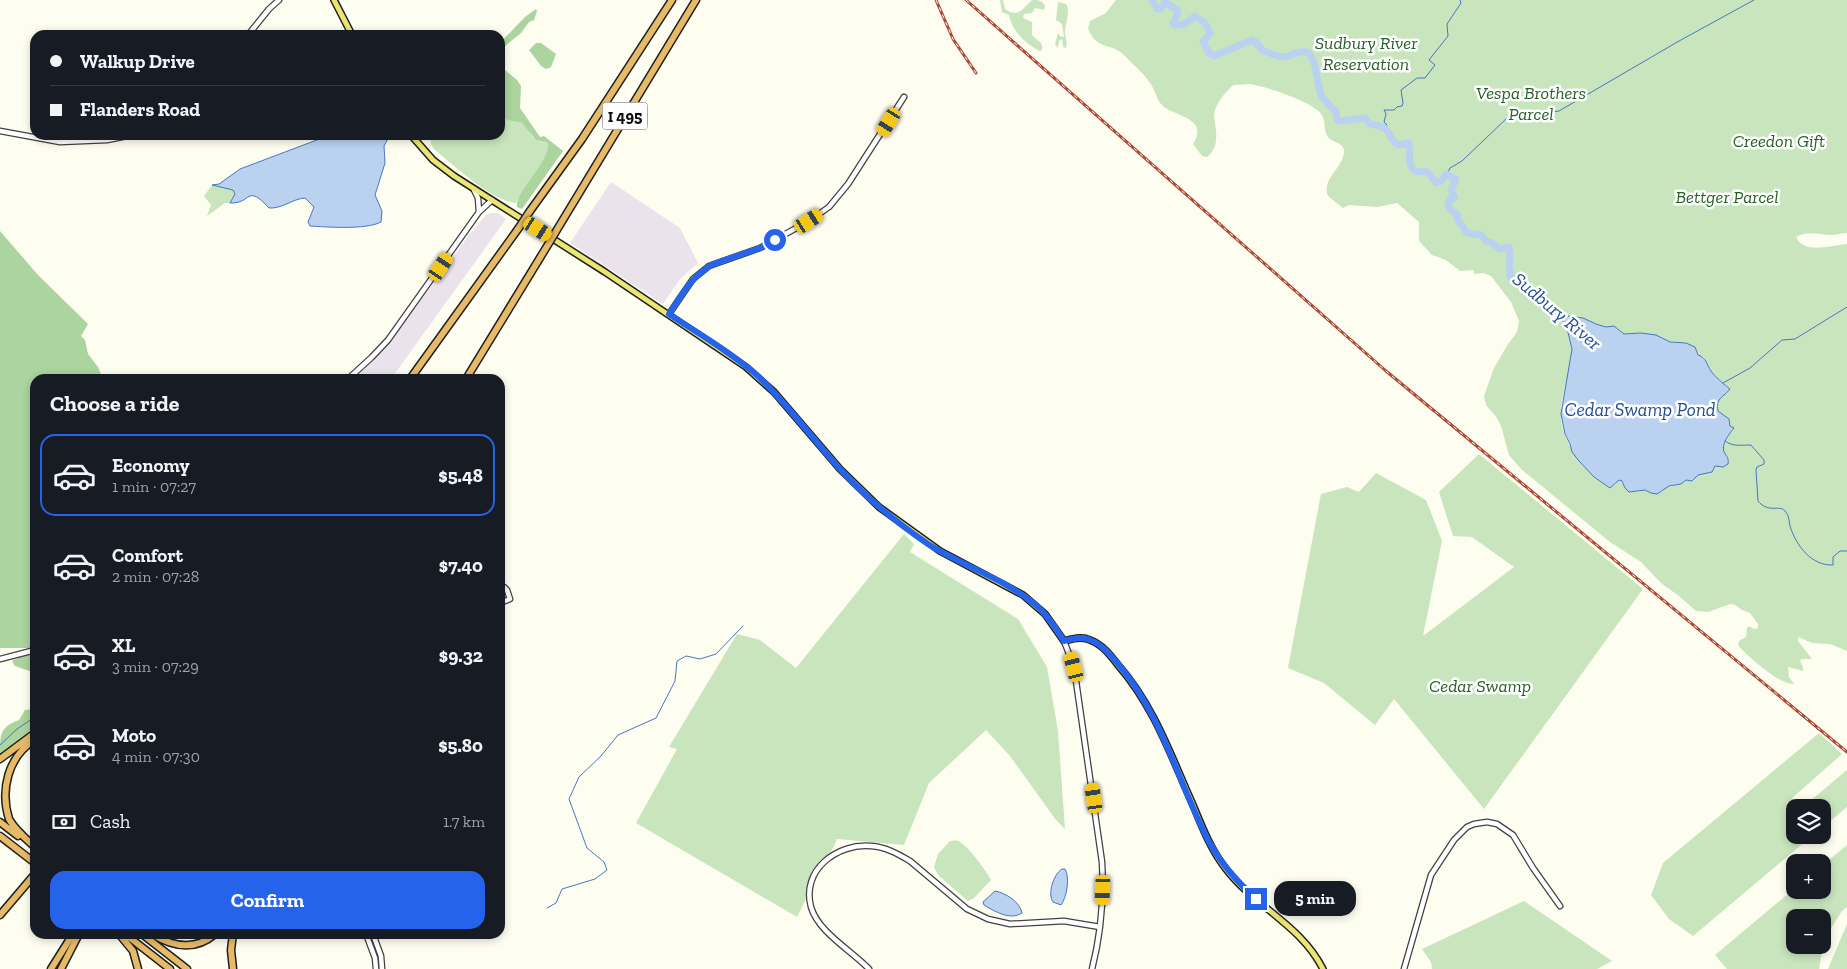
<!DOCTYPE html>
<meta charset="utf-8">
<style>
body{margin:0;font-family:"Zilla Slab",serif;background:#20242c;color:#f1f3f6;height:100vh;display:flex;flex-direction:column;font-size:19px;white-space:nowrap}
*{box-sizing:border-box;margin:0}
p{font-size:16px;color:#9ea1a6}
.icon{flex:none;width:28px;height:28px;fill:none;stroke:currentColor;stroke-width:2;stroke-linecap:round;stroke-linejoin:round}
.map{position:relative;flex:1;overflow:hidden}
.panel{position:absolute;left:30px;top:374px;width:475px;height:565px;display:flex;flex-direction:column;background:#171b24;border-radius:15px;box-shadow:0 2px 8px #0003}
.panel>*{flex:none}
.top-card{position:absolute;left:30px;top:30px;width:475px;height:110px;border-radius:15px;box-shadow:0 2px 8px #0003;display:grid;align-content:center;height:110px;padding:0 20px;background:#171b24}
.controls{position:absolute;left:1786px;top:799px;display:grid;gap:10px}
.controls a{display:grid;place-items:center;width:45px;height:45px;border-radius:10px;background:#171b24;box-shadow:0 2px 8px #0003;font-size:25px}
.end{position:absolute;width:22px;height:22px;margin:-11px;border:6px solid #2563eb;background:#fff;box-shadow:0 0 0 2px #fff}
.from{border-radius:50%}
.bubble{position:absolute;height:35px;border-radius:15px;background:#171b24;box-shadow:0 2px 8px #0003;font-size:16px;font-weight:800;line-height:35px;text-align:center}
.car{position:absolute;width:15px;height:30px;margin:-15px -8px;border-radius:6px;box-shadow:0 0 4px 1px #0007;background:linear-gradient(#f5c518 24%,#345 0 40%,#f5c518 0 76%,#345 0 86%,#f5c518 0)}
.top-card b{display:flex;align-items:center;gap:18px;height:48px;font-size:19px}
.top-card b+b{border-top:1px solid #363941}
.top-card i{width:12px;height:12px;background:#f1f3f6}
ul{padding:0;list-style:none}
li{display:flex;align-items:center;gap:15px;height:82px;margin:0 10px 8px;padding:0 10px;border:2px solid transparent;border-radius:15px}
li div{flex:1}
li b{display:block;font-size:19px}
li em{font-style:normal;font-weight:800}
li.current{border-color:#2563eb}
li>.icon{width:45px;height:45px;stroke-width:1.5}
h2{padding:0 20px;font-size:22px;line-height:60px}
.pay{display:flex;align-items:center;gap:12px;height:55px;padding:0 20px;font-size:19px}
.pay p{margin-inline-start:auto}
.primary-button{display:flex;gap:10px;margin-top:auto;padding:10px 20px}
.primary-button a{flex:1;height:58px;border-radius:15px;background:#2563eb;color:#fff;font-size:20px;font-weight:800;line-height:58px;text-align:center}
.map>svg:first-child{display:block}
</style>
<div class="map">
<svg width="1847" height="969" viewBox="0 0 1847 969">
<rect width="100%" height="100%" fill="#fdfdf0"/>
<path fill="#ebe3eb" d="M611,182L680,228L698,263L680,279L663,304L570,243Z
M491,213H498L506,219L391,379H354L384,350L469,235L486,215Z"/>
<path fill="#c9e5bd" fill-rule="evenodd" d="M1000,0H1003L1005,9C1020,19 1023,7 1032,0C1038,0 1042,0 1045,6L1044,10L1035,8L1032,13L1024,14L1023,17L1025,19L1032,22V35C1036,40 1044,42 1042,50L1040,51C1025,44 1012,31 1009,15L1002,12Z
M1116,0H1847V233C1841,233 1836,235 1831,235C1819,235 1808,230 1796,237C1804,255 1832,245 1847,244V651L1830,644L1812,643L1798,637V641L1812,659H1802L1800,661L1803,667V671L1788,667L1789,677L1794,684C1781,686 1747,656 1738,645L1739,641L1746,637L1747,628L1749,626L1754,629L1758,628V624L1750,613L1742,610L1735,605L1730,604L1708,612L1696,611L1679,596L1662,584L1641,562L1610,542L1521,469L1509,455L1501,426L1497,418L1486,405L1484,396L1494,368L1508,344L1517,332L1519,321L1511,302L1491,276L1483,273L1474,274V270L1460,271L1446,260L1432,255L1419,241V222L1397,203L1378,207L1349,205L1343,208L1328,196C1321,178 1344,168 1344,151C1344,142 1332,143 1328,137C1323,130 1326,122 1322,115C1314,102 1265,86 1249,84C1244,84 1239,85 1234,85C1226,90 1215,105 1214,115C1214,118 1215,121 1215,123C1217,135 1218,149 1207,157L1202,156L1193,144C1210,118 1174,116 1163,106C1156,100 1156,91 1150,83C1143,72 1132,64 1124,55C1110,42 1098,51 1088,29L1090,21L1106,13ZM1558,312L1568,316L1580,317L1589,322L1606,327H1616L1624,334L1641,333L1670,342L1686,343L1695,347L1698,355L1704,357L1712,373L1729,388L1728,391C1720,395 1716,402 1718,411L1729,419L1730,425L1734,429C1730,433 1722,442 1723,448C1723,452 1727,456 1729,460L1728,464L1723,467L1715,466L1712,472L1697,475L1693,481L1686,480L1679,485L1667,487L1661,492L1651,493L1645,490L1635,492L1625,488L1621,481H1617L1615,485C1602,486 1595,477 1587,468C1574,455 1562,437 1561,418C1559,384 1589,344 1556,316Z
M1058,2L1066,4C1071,11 1065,24 1065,32C1065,38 1068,42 1066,48L1063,47L1062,39L1059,41L1058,48L1055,44L1058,33L1060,36L1064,37L1062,24L1056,20Z
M500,114C507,121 515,119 523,124C535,132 526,140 548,143C549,160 524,187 516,203C492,201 453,165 434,149L431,144L430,135H500Z
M212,185L233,190L236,194L230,203H225L207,216L211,205L204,196Z
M1479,454L1643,589L1484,809L1394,699L1375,725L1324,683L1288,668L1321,494L1347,487L1359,492L1376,473L1426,500L1442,541L1423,636L1514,567L1472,537L1453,536L1439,492Z
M904,534L914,544L910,552L1018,619L1047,667L1058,731L1065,829L1056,820L1010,756L986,730L929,783L904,845L837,839L831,852L820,861L812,872L808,885L806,899L797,917L636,823L677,749L669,747L737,634L760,640L796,668Z
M1819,733L1842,754L1792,798L1799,807L1795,808V835H1813L1693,936L1669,919L1651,895L1663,863Z
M1847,770V807L1823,827L1822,808L1803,807Z
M950,841C953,841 955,840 958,841C967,844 987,872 991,880L974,898L968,901L938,875L934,867L938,854Z
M1847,845V907L1842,911L1824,939L1819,969H1727L1715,955L1795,888V890H1822L1823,865ZM1795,918H1822V945H1795Z
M1524,901L1612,961L1597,969H1432L1431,962L1422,949Z
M1847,924V969H1828Z"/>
<path fill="#abd49e" d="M536,9L537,11L534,20L529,22L521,33L500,50V43L525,17Z
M536,43H541L556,54L551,67L546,69L541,66L529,50Z
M500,66L517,80L521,86L520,108L540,137L544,136L563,151L522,209L517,207C515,191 549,164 548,143L536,140L522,123L505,119L500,115Z
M0,231L38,275L88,324L81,336L85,340L88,354L98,367L103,379H35V673L15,666L12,661L23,655L28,648H0Z
M35,709V730L0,754C0,735 0,727 19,720L25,710Z"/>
<path fill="#bad1f0" stroke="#4877c0" d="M330,135H390L384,146L385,163L375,195L382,211L381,222C366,230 327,227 310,226L308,222L314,207L305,198C292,199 282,209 269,208C246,183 252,204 230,203L235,194L233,190L212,185L219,184L240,169Z
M1556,312H1558L1568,316L1583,318L1596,324L1606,327L1614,326L1624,334L1641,333L1656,335L1670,342L1686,343L1695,347L1698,355C1707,358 1706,364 1711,371C1714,376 1725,385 1730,389C1724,397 1715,398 1718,411L1729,419L1730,426L1734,428C1729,434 1721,444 1724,452C1727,457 1729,458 1728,464L1723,467L1715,466L1712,472L1698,475L1692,481L1686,480L1681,484L1669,486L1657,494L1651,493L1645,490L1629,492L1625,488L1622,481L1619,480L1610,488L1594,477L1579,461L1572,452L1570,444L1565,434L1561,414L1572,349L1566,324L1556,316Z
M1062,869H1065C1070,877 1067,897 1061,905L1053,902C1047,893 1054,874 1062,869Z
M995,891C1006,893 1020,902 1022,913C1010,921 994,911 984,905L983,902Z"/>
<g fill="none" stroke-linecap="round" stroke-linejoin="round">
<path stroke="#4877c0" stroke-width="1" d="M1385,128L1387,125L1384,122L1386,114L1384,110H1394L1397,107L1402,106L1403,103L1401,90L1417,78H1425L1435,65L1429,60L1448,36L1447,24L1461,3L1460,0
M1447,174L1450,168L1462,161L1507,118L1559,111L1679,41L1754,0
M1723,383L1750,368L1782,340L1795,339L1847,307
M1725,441C1733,447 1742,445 1751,445L1764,460V464L1757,467L1756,470L1758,501C1769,514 1779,504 1785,511C1789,515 1789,521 1790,526C1796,545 1811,566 1833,565V557L1840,551H1847
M0,745L17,729L35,717
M547,908L556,903L562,889L595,879L607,870L604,862L587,848L569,799L579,777L601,756L618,735L656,718L675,681L677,661L686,656L700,659L716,654L743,626"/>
<path stroke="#bad1f0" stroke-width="7" d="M1152,0L1157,9H1161L1165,2L1177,10L1178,13L1173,23L1175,25L1185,24L1195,16L1205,23L1210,33L1203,42L1209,53L1214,56L1252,40L1256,42L1263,51C1270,52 1276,57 1284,57C1293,56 1299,49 1309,53L1314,62L1321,96L1336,112L1337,119L1340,121L1365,118L1370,124C1396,128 1384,135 1398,145L1409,143C1411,152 1405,171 1420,172C1423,172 1426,171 1428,172L1436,183L1442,180L1446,174L1456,179L1451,190L1455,197L1449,200L1448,205L1451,210L1458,215L1457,218L1467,233L1481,235L1486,241L1492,243L1500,249L1509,247C1512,257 1507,268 1511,278H1518L1521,283L1527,285L1531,294L1536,298L1544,297L1549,308L1562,317"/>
<defs>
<path id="minor" d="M248,35L269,9L279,0
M0,131L60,142L107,140L132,135
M474,190L478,198L479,212
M669,314L693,279L709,266L760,248L809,221L829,207L848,184L904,97
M348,379L372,357L388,340L479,212L492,200
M500,588L504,587L507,590L510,599L500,603
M1064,641L1074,667L1102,862C1104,898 1101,934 1092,969
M0,659L35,650
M366,934L375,958L376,969
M373,934L381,956L382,969
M869,969C852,951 818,932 811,907C801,870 837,843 871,846C886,847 898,854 910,861L967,909L988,919L1010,924L1064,921L1100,927
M1404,969L1431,875L1454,840L1467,827L1474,824L1487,822L1497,824L1513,835L1533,868L1560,906"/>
<path id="major" d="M334,0L352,35
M411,135L433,160L454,176L605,272L746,367L774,392L840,469L879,507L940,551L1023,595L1045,614L1064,641C1073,639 1082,636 1090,640C1102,644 1111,656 1118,665C1154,706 1171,756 1193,805C1202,827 1211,850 1226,869C1255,907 1301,925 1323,969"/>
<path id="highway" d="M530,211L582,139L672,0
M555,233L696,0
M410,379L518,229
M466,379L549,243
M35,740C8,756 0,790 9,819C15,830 26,839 35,847
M0,759L35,733
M0,822L18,836
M0,836L35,863
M0,915L35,874
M119,934L133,951L138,969
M125,934L170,969
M142,934L187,969
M152,934C173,947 195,951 215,934
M233,934L231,950L233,969
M51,969L73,934
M61,969L79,934"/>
</defs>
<use href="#minor" stroke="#414141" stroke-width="7"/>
<use href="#major" stroke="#1f1f1f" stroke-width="8"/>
<use href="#highway" stroke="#1f1f1f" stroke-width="9"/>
<use href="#minor" stroke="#fff" stroke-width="4.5"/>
<use href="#major" stroke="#ebe673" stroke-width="5"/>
<use href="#highway" stroke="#e6ba66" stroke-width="6"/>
<defs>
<path id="rail" d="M936,0L953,39L976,73
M966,0L1386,371L1847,752"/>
</defs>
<use href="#rail" stroke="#b04734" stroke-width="3"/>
<use href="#rail" stroke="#fff" stroke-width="1" stroke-dasharray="4" stroke-linecap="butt"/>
<defs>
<path id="highway-bridge" d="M518,229L530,211
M549,243L555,233"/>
</defs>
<use href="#highway-bridge" stroke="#1f1f1f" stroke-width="9" stroke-linecap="butt"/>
<use href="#highway-bridge" stroke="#e6ba66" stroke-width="6"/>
</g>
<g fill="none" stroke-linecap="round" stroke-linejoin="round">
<path stroke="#2563eb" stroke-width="6" d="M775,240L760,248L713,264C692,276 681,295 669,314C699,334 732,353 759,377C788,405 812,438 839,468C865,497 896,522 928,544C962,566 1006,579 1037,606C1048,616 1056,628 1064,641C1073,639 1082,636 1090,640C1102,644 1111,656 1119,665C1162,716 1178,781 1208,840C1221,864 1236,881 1256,899"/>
</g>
<g text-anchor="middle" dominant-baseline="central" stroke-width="5" stroke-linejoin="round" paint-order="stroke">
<rect fill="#fff" stroke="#565656" stroke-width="1" x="602.5" y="102.5" width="45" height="27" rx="4"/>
<g font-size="16" font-weight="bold" fill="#0e0e0e">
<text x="625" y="116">I 495</text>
</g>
<g font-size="18" font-style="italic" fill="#255f24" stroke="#fff">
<text x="1366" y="43">Sudbury River<tspan x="1366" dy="21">Reservation</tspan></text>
<text x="1531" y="93">Vespa Brothers<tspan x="1531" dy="21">Parcel</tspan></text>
<text x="1779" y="141">Creedon Gift</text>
<text x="1727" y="197">Bettger Parcel</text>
<text x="1480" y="686">Cedar Swamp</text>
</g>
<g font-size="19" font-style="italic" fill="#234c93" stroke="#fff">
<text transform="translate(1557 311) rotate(40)">Sudbury River</text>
<text x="1640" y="409">Cedar Swamp Pond</text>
</g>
</g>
</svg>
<div class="controls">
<a><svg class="icon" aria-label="layers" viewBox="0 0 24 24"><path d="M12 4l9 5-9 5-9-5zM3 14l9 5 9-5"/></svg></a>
<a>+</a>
<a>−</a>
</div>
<i class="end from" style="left:775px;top:240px"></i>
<i class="end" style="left:1256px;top:899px"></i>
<div class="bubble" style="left:1274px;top:881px;width:82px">5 min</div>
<i class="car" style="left:889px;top:122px;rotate:212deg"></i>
<i class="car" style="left:809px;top:221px;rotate:58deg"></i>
<i class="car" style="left:538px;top:229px;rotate:123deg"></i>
<i class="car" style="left:441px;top:267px;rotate:34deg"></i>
<i class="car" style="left:1074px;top:667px;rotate:346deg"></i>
<i class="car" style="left:1094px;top:798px;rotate:352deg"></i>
<i class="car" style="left:1103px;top:890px;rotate:182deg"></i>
<div class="top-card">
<b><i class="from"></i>Walkup Drive</b>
<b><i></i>Flanders Road</b>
</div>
<section class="panel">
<h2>Choose a ride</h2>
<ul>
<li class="current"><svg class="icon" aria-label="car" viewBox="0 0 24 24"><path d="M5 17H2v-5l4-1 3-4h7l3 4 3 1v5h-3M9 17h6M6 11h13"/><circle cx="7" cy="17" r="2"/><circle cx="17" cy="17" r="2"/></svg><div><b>Economy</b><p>1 min · 07:27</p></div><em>$5.48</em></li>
<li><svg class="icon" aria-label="car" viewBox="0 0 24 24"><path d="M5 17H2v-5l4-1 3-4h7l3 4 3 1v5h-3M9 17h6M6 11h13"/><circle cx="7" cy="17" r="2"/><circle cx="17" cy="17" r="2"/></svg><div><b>Comfort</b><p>2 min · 07:28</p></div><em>$7.40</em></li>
<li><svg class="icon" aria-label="car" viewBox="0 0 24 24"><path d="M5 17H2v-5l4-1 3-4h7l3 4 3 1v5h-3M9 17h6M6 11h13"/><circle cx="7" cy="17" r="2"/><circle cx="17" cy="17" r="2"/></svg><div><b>XL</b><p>3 min · 07:29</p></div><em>$9.32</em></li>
<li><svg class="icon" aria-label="car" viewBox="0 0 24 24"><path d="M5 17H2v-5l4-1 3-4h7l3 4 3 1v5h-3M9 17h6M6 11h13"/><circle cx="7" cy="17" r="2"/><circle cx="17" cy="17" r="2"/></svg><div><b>Moto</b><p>4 min · 07:30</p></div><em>$5.80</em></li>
</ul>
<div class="pay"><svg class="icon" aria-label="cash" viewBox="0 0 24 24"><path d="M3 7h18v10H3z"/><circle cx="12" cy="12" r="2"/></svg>Cash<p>1.7 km</p></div>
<div class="primary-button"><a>Confirm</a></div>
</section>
</div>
